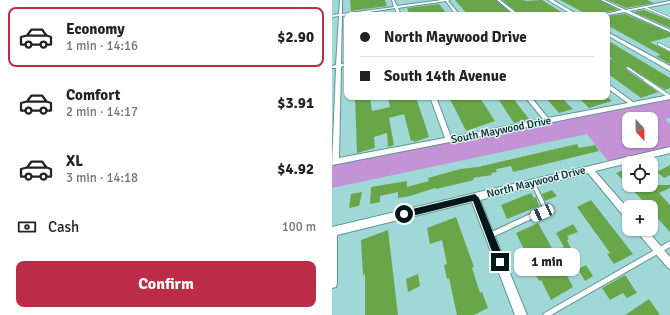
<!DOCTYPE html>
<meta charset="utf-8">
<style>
body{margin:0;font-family:Signika,sans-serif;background:#f2f2f2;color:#222;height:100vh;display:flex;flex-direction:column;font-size:15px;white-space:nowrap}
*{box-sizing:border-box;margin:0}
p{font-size:13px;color:#767676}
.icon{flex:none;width:22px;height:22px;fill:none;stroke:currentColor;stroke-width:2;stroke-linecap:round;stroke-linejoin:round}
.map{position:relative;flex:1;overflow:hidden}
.drawer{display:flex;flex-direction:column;background:#fff;width:332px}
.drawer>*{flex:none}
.banner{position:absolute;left:12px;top:12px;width:266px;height:88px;border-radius:8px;box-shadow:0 1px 3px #0004;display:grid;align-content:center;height:88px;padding:0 16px;background:#fff}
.needle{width:26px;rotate:158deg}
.buttons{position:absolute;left:290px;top:112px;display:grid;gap:8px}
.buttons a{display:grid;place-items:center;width:36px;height:36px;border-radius:8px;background:#fff;box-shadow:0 1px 3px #0004;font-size:20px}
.end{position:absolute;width:18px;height:18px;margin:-9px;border:5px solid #021717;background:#fff;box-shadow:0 0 0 2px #fff}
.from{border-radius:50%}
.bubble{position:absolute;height:28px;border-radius:8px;background:#fff;box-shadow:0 1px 3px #0004;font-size:13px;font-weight:800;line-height:28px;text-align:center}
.car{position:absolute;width:12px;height:24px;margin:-12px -6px;border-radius:5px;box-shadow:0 0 3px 1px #0007;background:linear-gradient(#fff 24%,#345 0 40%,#fff 0 76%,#345 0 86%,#fff 0)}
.banner b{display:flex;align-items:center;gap:14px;height:38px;font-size:15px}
.banner b+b{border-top:1px solid #e0e0e0}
.banner i{width:10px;height:10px;background:#222}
ul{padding:7px 0 0;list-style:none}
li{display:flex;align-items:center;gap:12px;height:60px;margin:0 8px 6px;padding:0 8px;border:2px solid transparent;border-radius:8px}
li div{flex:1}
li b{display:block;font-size:15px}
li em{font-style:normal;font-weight:800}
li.on{border-color:#bd2c46}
li>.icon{width:36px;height:36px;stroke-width:1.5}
.pay{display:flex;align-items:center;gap:10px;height:44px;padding:0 16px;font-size:15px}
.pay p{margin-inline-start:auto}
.cta{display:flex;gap:8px;margin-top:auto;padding:8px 16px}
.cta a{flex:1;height:46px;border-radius:8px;background:#bd2c46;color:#fff;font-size:16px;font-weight:800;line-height:46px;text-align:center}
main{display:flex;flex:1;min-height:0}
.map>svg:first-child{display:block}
</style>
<main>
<section class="drawer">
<ul>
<li class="on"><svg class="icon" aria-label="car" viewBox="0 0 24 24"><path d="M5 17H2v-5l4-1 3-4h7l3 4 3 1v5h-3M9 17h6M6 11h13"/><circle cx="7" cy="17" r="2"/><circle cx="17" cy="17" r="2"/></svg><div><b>Economy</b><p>1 min · 14:16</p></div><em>$2.90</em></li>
<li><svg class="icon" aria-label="car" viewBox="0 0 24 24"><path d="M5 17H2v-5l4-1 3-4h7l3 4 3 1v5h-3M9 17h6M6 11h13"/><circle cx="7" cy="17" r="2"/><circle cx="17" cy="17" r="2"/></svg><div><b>Comfort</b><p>2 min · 14:17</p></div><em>$3.91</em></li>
<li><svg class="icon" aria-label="car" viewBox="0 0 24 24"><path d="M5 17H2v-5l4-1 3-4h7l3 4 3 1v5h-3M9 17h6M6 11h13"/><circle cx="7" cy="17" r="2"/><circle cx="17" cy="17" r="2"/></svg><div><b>XL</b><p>3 min · 14:18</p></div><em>$4.92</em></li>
</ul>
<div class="pay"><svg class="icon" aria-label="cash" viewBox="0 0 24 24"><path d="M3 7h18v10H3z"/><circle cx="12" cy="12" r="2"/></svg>Cash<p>100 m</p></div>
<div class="cta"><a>Confirm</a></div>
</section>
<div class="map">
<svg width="338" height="315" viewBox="0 0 338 315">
<rect width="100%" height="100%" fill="#a0d8d8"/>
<path fill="#c393d5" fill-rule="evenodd" d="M338,99V118L333,119L338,124V147L276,161L255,134L0,188V165ZM297,119H319V141H297Z"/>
<path fill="#68a649" d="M18,0H53L55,6L19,11Z
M123,0H164L181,15H136Z
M170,0H191L194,1L210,0L234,15H188Z
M228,0H268L286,10L256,15Z
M276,0H315L322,3L294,8Z
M107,4L116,15H107L105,13L78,15L75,8Z
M312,10L338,20V28L302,12Z
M293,14L338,33V37L318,42L338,52V64L324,56L329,55L275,25V16Z
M275,40L338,78V88L333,90L295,66L294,67L295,70L326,92L309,98L275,73V60L281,59L275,55Z
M26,97H38L40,111L58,107L56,97H84L97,137L82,142L81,140L79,141L72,114L57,118L62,145L56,147L55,133L42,137L43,148L25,153L23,98Z
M117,97H143V99L148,98L163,121L134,131Z
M165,97H180L197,119L182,123Z
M213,97H229L241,109L227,113Z
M246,97H275L280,101L257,108Z
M245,144L247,148L263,145L267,151L181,172L179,166L164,169L165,172L159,173L160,175L141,178L142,180L104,189L103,188L78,196L66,198V192L48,196V202L38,204L39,187L75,181V187L97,181L96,178L128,169L146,167Z
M338,165V175L332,178L325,172Z
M297,168V185H338V188L327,193L338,205V232L319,211V202L314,204L284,173Z
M220,190L225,196L213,201L210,194Z
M30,192L27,206L17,208L19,194Z
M199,193L202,198L204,197L207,206L175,219L169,205Z
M259,200L301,254L282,264L275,254L278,253L245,207Z
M124,217L142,267L140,268L148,293L150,292L156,308L142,315H125L117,278L115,279L112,265L115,264L110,240L98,244L95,228Z
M206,223L221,250L232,247L224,233L241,224L246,232L235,236L237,239L235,240L243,257L227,261L241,287L219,300L209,280L207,281L184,233Z
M56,230L66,315H33V274L31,275L29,240Z
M254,265L261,276L253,281L246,269Z
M86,274L88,286L76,292L74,279Z
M293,275L305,293L295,298L291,293L278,300L270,288Z
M317,299L328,315H293Z"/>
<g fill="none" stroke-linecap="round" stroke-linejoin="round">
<defs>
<path id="service-far4" d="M312,7L338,18"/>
<path id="service-far3" d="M327,44L338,50
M296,68L315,81"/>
<path id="service-far2" d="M313,80L338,97"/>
<path id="service-far1" d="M200,216L212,211V206L201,183"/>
<path id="service" d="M159,235L202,215
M214,315L338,244"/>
<path id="minor" d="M8,0H10V14L62,7L60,0H62L65,6L110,0H118L116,1L128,15H124L114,1L66,8L69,15H65L63,8L10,16L9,64L15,63V65L9,67L7,158L113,138L98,97H104L119,137L211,119L193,97H199L216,118L296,103L275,88V83L301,102L338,95V99L0,165L4,68H0V66L4,65L7,16L0,17V15L7,14Z
M165,0H168L187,15H183Z
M269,0H272L294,10L338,1V3L297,11L338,30V32L293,12L275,15H270L290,10Z
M338,147V153L263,171L297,210V220L294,219L256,173L148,200L195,315H183L140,202L5,235V283L4,287L0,288V227Z
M304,229H314L338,257V269L335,267L305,232Z"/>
<path id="tertiary" d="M216,0H221L246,15H241Z
M275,32L338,66V71L275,35Z"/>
</defs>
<use href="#service-far4" stroke="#5f9596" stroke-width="2.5"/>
<use href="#service-far3" stroke="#5f9596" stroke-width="3.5"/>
<use href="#service-far2" stroke="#5f9596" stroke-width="4.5"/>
<use href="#service-far1" stroke="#5f9596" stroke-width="5.5"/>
<use href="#service" stroke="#5f9596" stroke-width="7"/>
<use href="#minor" stroke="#5f9596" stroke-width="2"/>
<use href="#tertiary" stroke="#5f9596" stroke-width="2"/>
<use href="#service-far4" stroke="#fff" stroke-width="1.5"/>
<use href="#service-far3" stroke="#fff" stroke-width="2"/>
<use href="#service-far2" stroke="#fff" stroke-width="3"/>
<use href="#service-far1" stroke="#fff" stroke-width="3.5"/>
<use href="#service" stroke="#fff" stroke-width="5"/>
<use href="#minor" fill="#fff" fill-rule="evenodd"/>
<use href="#tertiary" fill="#fff" fill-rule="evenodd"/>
</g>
<path fill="#021717" d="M143,194L147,198L173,262L171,265L168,266L165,265L141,201L72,218L68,214L72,211Z"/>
<g text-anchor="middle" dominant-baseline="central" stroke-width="3" stroke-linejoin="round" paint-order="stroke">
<g font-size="11" fill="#021717" stroke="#d7f3f3">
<text transform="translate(169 130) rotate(-11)">South Maywood Drive</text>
<text transform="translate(204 182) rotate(-14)">North Maywood Drive</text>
</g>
</g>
</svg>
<div class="buttons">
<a><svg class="needle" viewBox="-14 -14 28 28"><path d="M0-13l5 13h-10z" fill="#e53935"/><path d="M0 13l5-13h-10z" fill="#767676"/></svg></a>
<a><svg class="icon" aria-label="locate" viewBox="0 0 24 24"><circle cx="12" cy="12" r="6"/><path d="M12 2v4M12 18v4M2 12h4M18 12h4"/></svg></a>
<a>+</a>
</div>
<i class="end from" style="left:72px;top:214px"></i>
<i class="end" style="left:168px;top:262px"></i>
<div class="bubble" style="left:182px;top:248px;width:66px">1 min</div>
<i class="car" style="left:210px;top:213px;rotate:246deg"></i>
<div class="banner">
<b><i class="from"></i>North Maywood Drive</b>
<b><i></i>South 14th Avenue</b>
</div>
</div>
</main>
